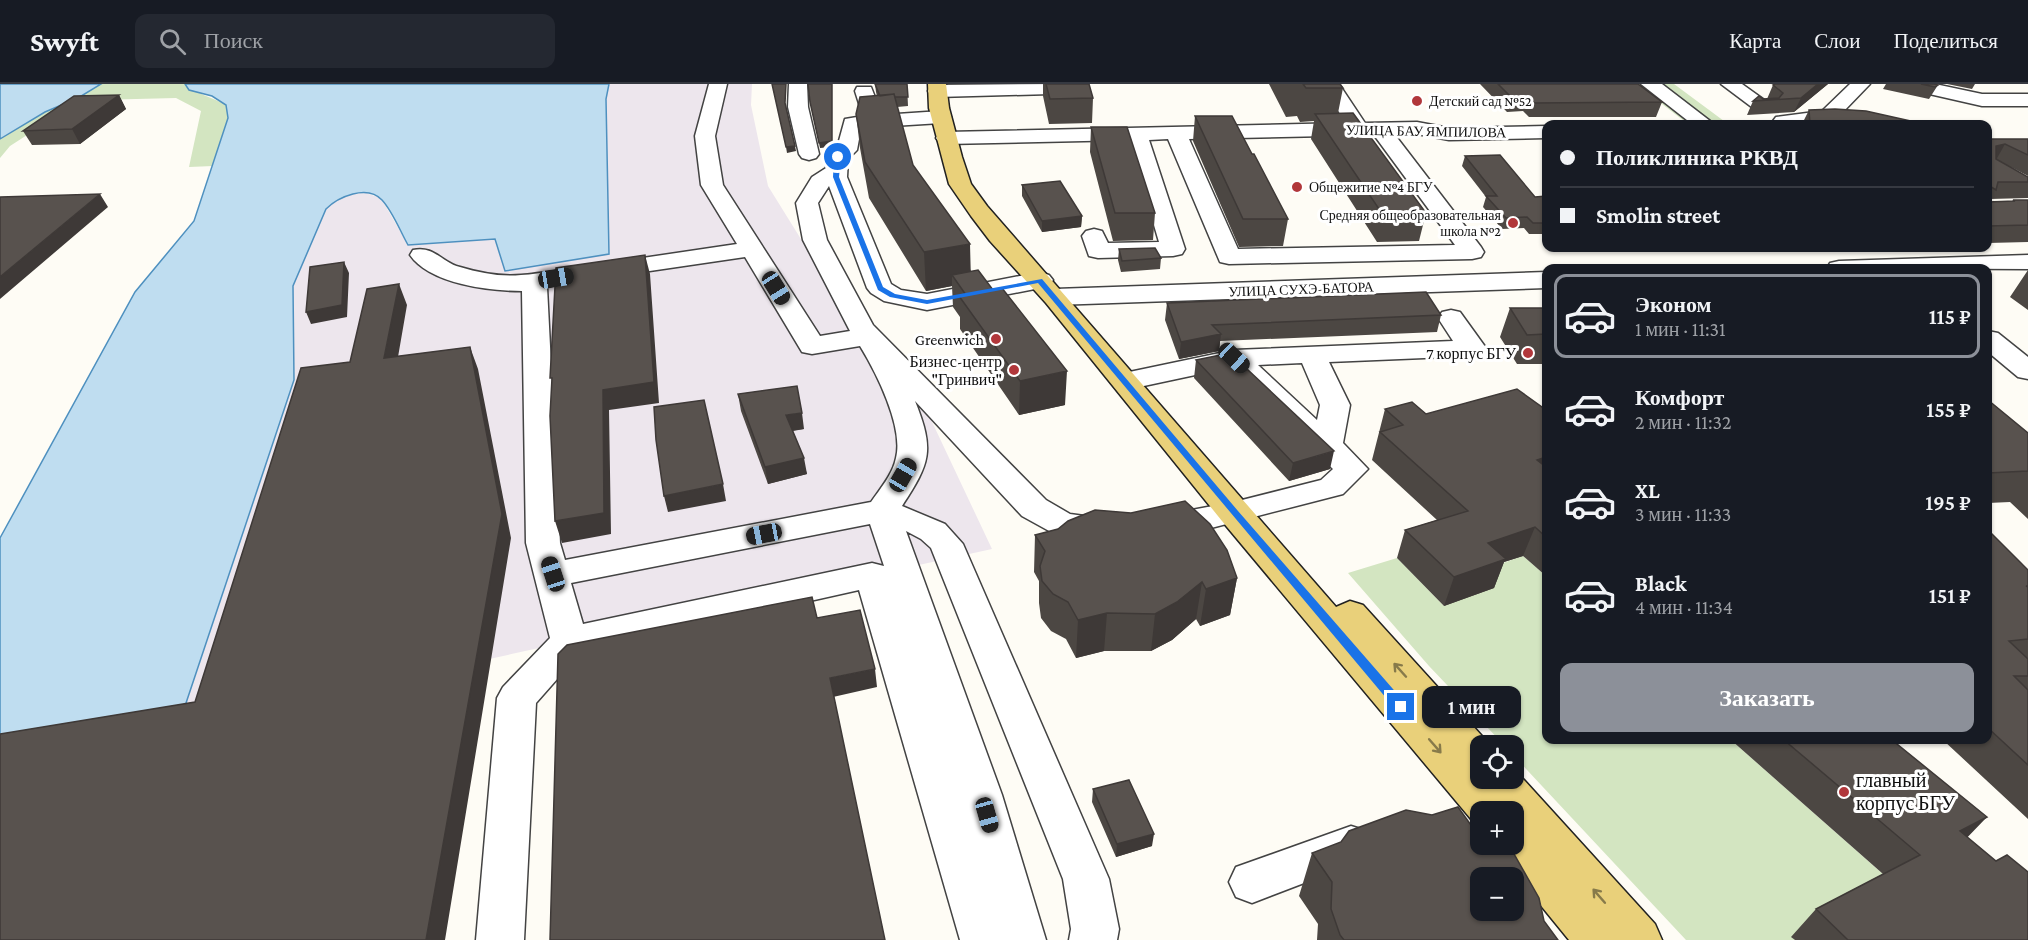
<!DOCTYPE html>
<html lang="ru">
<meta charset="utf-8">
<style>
body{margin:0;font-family:"Crimson Pro",serif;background:#242831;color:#f1f3f6;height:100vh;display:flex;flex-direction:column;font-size:22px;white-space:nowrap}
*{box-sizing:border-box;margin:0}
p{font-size:20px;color:#9ea1a6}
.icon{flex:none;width:33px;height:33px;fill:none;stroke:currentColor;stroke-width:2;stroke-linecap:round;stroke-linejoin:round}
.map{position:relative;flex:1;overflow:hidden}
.sheet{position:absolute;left:1542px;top:180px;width:450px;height:480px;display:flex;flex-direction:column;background:#171b24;border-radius:12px;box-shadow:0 2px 4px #0004}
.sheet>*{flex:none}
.top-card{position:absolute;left:1542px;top:36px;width:450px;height:132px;border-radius:12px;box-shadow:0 2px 4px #0004;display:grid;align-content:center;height:132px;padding:0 18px;background:#171b24}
.tools{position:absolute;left:1470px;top:651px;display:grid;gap:12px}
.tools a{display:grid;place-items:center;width:54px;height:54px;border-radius:12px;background:#171b24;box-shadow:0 2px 4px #0004;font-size:30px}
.end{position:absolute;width:27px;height:27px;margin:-14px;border:8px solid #1a73e8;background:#fff;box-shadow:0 0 0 3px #fff}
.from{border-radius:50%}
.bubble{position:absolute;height:42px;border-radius:12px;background:#171b24;box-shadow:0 2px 4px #0004;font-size:20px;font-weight:600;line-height:42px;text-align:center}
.car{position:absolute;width:18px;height:36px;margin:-18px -9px;border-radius:8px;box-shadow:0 0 4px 2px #0007;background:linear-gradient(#222 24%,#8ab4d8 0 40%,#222 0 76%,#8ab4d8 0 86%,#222 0)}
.top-card b{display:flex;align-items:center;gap:21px;height:57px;font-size:22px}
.top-card b+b{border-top:2px solid #363941}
.top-card i{width:15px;height:15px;background:#f1f3f6}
ul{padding:10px 0 0;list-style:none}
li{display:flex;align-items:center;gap:18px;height:84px;margin:0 12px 9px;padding:0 6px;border:3px solid transparent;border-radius:12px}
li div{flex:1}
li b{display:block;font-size:22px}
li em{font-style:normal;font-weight:600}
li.on{border-color:#8c9099}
li>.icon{width:54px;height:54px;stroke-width:1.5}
.cta{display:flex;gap:12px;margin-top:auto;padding:12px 18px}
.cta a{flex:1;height:69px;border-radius:12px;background:#8c9099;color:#fff;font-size:24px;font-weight:600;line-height:69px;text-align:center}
header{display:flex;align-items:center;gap:36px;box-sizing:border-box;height:84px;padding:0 30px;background:#171b24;border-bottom:2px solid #363941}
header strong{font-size:28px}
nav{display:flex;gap:33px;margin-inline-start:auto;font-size:21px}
.search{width:420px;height:54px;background:#242831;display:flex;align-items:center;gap:15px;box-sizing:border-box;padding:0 21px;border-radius:12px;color:#9ea1a6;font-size:22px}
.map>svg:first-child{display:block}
</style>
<header>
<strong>Swyft</strong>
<div class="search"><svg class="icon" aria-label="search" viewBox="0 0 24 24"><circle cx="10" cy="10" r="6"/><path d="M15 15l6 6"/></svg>Поиск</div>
<nav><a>Карта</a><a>Слои</a><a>Поделиться</a></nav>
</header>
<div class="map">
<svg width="2028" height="856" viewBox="0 0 2028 856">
<rect width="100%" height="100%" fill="#fefcf5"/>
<path fill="#ede6ed" d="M609,0H752L751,21L768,102L907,326L925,323L992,465L178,643L294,296L293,202L326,125L335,116L350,110L366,109L381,114L408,161L495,155L606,15Z"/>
<path fill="#d3e5c1" d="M101,0H185C191,8 215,14 226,21L228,34L213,82L189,83L201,27L176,14L96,16L69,24L10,62L0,74V55L45,28L78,14Z
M1636,0H1674L1728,40H1688Z
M1523,472L1546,492V656H1731L1918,821L1792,853L1795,856H1686L1514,672V662L1504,661L1429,582L1348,489L1397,474L1444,522L1477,488Z"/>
<path fill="#bfddf0" stroke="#4e90bf" stroke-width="1.5" d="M0,0H101L78,14L45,28L0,55Z
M185,0H609L606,15L609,170L505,187L495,155L408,161C400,147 393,128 382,116C367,100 338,113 326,125L293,202L294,296L178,643L0,671V454L135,208L194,137L228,34L226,21L212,12L189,6Z"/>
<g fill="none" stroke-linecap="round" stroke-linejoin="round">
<defs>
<path id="minor" d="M709,0H727L715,52L723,101L820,252L850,247L803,156L796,119L812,93L826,84L827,73L837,64L845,35L863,32L855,7L857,3H871L882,31L941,27L948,29L951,33L948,37L941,39L861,44L857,66L848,75L847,93L891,200L901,206L927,210L1040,188L1049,191L1053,196L1049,201L1040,204L927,226L884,217L871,209L867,204L829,102L818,119L827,156L873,241L1046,416L1070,430L1121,437L1126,445L1121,453L1109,456L1063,451L1051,448L1022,432L915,317C935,367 930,379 902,422L945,440L963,460L1109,795L1119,845L1117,856H1069L1071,845L1063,795L931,464L921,455L906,447L1002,711L1046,856H960L859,506L581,568L536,619L524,856H476L497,614L503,603L550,554L526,459L522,207C489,207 430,200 410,171L413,166C434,161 442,179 460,183C480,189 500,193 521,191C535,191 549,185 563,189L567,194L563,199L547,203L560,459L565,476L871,418C880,405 893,390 896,374C904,343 876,288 860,262L812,270L802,268L745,173L602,194L593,192L590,187L593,182L602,180L737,160L701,101L695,52ZM870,440L884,482L872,479L583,540L571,499Z
M789,0H807L808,23L819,70L816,74L809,76L802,74L799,70L788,23Z
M1060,0L1058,8L1051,10L937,13L930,11L928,7L930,3L937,1Z
M1321,0H1339L1365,39L1417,38L1449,44L1546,42V54L1449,56L1417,50L1395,51L1481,163L1484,168L1481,173L1472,175L1229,180L1220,178L1168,55L1149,56L1185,165L1182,170L1173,172L1098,174L1089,172L1082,152L1086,147L1094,145L1102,147L1108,159L1159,158L1129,56L946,60L939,58L936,54L939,50L946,48L1346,39ZM1374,51L1455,161L1238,165L1189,55Z
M1641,0H1662L1714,40H1692Z
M1721,0H1742L1774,23L1771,27H1757Z
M1850,0H1870L1842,29L1872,36L1875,40H1840L1828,38L1775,40L1773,37L1776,33L1822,27Z
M1901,0H1935L1982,10H2028V22H1982L1903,4Z
M2028,171V185L1827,184L1830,179L1839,177Z
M1546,188V204L1055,221L1046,218L1042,213L1046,208L1055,205Z
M1451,226L1460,228L1486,264L1482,270L1472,272L1329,278L1350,321L1343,359L1368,385L1343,410L1184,451L1161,453L1149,450L1144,442L1149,434L1234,418L1321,396L1333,385L1228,284L1125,306L1115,303L1111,297L1115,291L1234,266L1453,257L1438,234L1442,228ZM1302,279L1320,321L1317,336L1258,281Z
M1988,247L1998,249L2028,273V295L2018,293L1988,268Z
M1351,742L1367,747L1373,761L1367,775L1252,819L1236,813L1229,798L1236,783Z"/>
<path id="major" d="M928,0H946L949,24L962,73L971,100L987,122L1336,523L1350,517L1363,521L1491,662H1480V694H1514V685L1655,840L1662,856H1569L1498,769L1495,760H1514V728H1480V743L1476,741L1222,437L1046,219L990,157L971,132L949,100L929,24Z"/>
</defs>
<use href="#minor" stroke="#434343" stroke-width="3"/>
<use href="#major" stroke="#212121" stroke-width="3"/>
<use href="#minor" fill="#fff" fill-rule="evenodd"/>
<use href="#major" fill="#e9d07a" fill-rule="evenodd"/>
</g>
<path fill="#4c4743" d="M875,0H907L908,22L897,23L913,81L971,187L1065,321L1019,331L960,245V233L953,223L952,202L926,207L869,114L860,64L856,30L877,12L876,8Z
M1043,0H1089L1093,14L1092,39L1049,40L1043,12Z
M1269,0H1340L1343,4L1338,29L1426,129L1419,157L1377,158L1311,55L1314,37L1300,38L1297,32L1286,33Z
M1480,0H1638L1662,18L1656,33H1529L1523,27L1507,28Z
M1775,0H1828L1794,28L1747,31L1753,17L1767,15L1773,1Z
M1886,0H1934L1938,1L1929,15L1883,5Z
M1947,0H1975L1972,5Z
M119,11L126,25L80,60L32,61L23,47Z
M1809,26L1924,40H1802Z
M1195,32L1288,135L1283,162L1239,163L1193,57Z
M1091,43L1155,129L1153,156L1113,157L1090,68Z
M1988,55H2028V92L2011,83L2028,93V114L1990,115L1988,118H2012L2013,116H2028V158L1988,159Z
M1465,72L1535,113L1546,112V150H1529L1524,144L1502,145L1483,123L1486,113L1462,82Z
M1022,101L1082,132L1081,143L1042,148L1022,112Z
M1119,165L1161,174L1160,185L1121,188L1118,176Z
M2028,186V226L2010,213Z
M1167,219L1441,231L1437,248L1220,257L1219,267L1179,275L1165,236Z
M1510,224H1546V280H1517L1500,253Z
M1196,276L1330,385L1289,397L1194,294Z
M738,310L804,345L793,347L807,390L768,400L741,327Z
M1988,316L2028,349V435L2010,418L1988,419Z
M1385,325L1426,330L1546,326V492L1523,472L1504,478L1494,504L1444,522L1397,474L1405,446L1437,436L1372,376Z
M1058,445L1237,494L1230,531L1200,542L1196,535L1172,556L1151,567H1104L1076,574L1066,555L1051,547L1041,534L1039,519V497L1034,488L1035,451Z
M1988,446L2028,486V735L1943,656H1988Z
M1731,656H1892L1967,753L2028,856H1795L1791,853L1816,825L1883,790Z
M1093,705L1152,762L1116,773L1092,718Z
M1473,744L1558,856H1317L1318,840L1299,812L1312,769Z"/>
<path fill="#3e3937" d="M832,0V63L820,64L819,59Z
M1818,0H1828L1794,28L1801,14Z
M119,11L126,25L80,60L72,45Z
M2005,60L1996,76V62Z
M795,62L796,67L787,69L786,63Z
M100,110L108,123L0,215V193Z
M1082,132L1081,143L1042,148V137Z
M970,160L971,198L952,191V202L926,207L924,168Z
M645,171L650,190L659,319L609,326L611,450L562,459L555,437Z
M344,178L349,189L347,233L311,240L306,228Z
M399,200L407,221L394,296L384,274Z
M1221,250L1219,267L1179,275L1181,258Z
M470,263L478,285L511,454L445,856H426Z
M1067,287L1065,321L1019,331L1020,297Z
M802,329L804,345L789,347L786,331Z
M1334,367L1330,385L1289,397L1293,379Z
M1546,373V398L1537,376Z
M804,374L807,390L768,400L765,383Z
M723,400L726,417L668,428L664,412Z
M1535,443L1523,472L1504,478L1494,504L1444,522L1454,493L1488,459Z
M1237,494L1230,531L1200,542L1206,505Z
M1202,498L1196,535L1172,556L1151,567L1155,530Z
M1107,529L1104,567L1076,574L1078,536Z
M875,585L877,603L833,613L830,594Z
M1987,733L1960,761V747Z
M1154,750L1152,762L1116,773L1117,760Z"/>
<path fill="#58524e" stroke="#3e3937" stroke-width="1.5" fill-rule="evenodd" d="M772,0H786L785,19L795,62L786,63Z
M808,0H832V57L819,59L810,18Z
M875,0H907L908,13H895L894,10L880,12Z
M1046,0H1089L1093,14L1050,15Z
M1303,0H1340L1343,4H1306Z
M1498,0H1638L1662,18L1534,19L1527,13H1511Z
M1775,0H1818L1801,14L1753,17L1759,12L1763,15L1779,14L1783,9L1773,1Z
M1921,0H1934L1938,1L1935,3Z
M894,10L913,81L970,160L924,168L865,78L856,30L860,13Z
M119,11L72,45L23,47L74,12Z
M1835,25L1866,27L1924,40H1810L1809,26Z
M1353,29L1426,129L1383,131L1315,30Z
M1195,32H1232L1252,70H1254L1288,135H1243Z
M1091,43H1127L1155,129H1115Z
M1988,55H2028V71L2005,60L1996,62V75L2028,93V98H1998L1996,106L1988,101Z
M1500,71L1535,113L1546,112V139H1533L1527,133L1506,134L1486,112H1497L1465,72Z
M1060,97L1082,132L1042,137L1022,101Z
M100,110L0,193V113Z
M2013,116H2028V141L1988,142V118L2015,117Z
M1155,164L1161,174L1122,177L1119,165Z
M645,171L654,298L603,306L604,429L555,437L550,332L552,294H550L556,184Z
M344,178L342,221L306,228L310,183Z
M1809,182H1854L1857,184H1812Z
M1752,183L1753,184H1708Z
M978,186L993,206L1002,204L1067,287L1020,297L959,212L966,211L952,191Z
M399,200L384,274L470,263L502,430L426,856H0V650L195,618L301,284L350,278L367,205Z
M1426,208L1441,231L1212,241L1221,250L1181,258L1167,219Z
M1510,224H1546V250L1527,251Z
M1230,269L1334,367L1293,379L1196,276Z
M797,302L802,329L786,331L804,374L765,383L738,310Z
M1517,305L1546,326V373L1537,376L1546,383V453L1535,443L1488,459L1506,475L1454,493L1405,446L1468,427L1380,348L1403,341L1385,325L1412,318L1426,330Z
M704,316L723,400L664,412L656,356L654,323Z
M1988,316L2028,349V387L1988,389Z
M1185,417L1210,440L1227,466L1237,494L1206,505L1202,498L1177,518L1155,530L1107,529L1078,536L1068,518L1053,510L1042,497L1040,482L1045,467L1035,451L1058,445L1068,437L1095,426L1131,429Z
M1988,446L2028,486V502H2026L2028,503V555L2009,557L2028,575V592H2014L2028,606V681L1988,644Z
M812,513L817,534L860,526L875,585L830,594L885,856H550L558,570L567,561Z
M1784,656H1892L1987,733L1960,747L1996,777L2007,771L2028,788V856H1848L1816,825L1920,771Z
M1129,696L1154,750L1117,760L1093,705Z
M1458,723L1473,744L1480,747V760H1502L1514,770L1539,814L1544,837L1558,856H1344L1340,851L1331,825L1332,798L1312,769L1341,758L1349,747L1406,726L1432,731ZM1480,794H1514V826H1480Z"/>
<defs><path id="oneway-shaft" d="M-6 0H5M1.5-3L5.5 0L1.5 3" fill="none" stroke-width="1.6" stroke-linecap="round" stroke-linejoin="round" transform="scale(1.5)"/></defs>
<g stroke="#877a4a">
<use href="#oneway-shaft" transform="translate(1400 586) rotate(-132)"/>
<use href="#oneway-shaft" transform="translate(1435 662) rotate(49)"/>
<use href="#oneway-shaft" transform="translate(1599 812) rotate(-131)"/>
</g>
<path fill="#1a73e8" d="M838,71L841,73L839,93L883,203L895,210L927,216L1042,195L1238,427L1406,620V627H1397L1038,199L927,220L890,213L878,206L833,93L834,73Z"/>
<g fill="#b1373b" stroke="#fff" stroke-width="2">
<circle cx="1417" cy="17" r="6"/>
<circle cx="1297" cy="103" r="6"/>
<circle cx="1513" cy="139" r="6"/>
<circle cx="996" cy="255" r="6"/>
<circle cx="1528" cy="269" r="6"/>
<circle cx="1014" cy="286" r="6"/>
<circle cx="1844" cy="708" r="6"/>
</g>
<g text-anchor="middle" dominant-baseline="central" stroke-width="6" stroke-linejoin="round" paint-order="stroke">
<g font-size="14" fill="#101010" stroke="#fff" text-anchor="start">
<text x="1429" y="17">Детский сад №52</text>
<text x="1309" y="103">Общежитие №4 БГУ</text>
<text x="1501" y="131" text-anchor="end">Средняя общеобразовательная<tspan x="1501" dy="16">школа №2</tspan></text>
</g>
<g font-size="14" fill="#101010" stroke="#fff">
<text transform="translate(1426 47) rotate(1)">УЛИЦА БАУ ЯМПИЛОВА</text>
<text transform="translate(1301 205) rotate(-2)">УЛИЦА СУХЭ-БАТОРА</text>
</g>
<g font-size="16" fill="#101010" stroke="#fff" text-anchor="end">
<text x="984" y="255">Greenwich</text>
<text x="1516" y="269">7 корпус БГУ</text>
<text x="1002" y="277">Бизнес-центр<tspan x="1002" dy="18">"Гринвич"</tspan></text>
</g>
<g font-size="20" fill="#101010" stroke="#fff" text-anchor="start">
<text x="1856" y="696">главный<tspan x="1856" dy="23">корпус БГУ</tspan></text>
</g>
</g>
</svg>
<div class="tools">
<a><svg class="icon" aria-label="locate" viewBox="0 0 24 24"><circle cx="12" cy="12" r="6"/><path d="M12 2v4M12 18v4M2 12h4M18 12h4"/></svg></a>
<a>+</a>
<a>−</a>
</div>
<i class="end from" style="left:838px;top:73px"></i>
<i class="end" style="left:1401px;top:623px"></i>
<div class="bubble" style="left:1422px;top:602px;width:99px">1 мин</div>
<i class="car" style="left:556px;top:194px;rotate:81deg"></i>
<i class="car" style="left:776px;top:204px;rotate:148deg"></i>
<i class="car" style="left:1234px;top:274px;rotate:133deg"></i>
<i class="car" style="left:903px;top:391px;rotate:30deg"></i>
<i class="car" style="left:764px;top:450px;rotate:259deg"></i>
<i class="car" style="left:553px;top:490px;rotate:342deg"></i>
<i class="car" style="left:987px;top:731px;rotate:164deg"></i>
<div class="top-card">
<b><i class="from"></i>Поликлиника РКВД</b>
<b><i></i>Smolin street</b>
</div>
<section class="sheet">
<ul>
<li class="on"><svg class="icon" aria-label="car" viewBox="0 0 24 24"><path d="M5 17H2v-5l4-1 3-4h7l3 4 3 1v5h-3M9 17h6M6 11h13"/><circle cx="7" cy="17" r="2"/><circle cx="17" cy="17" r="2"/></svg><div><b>Эконом</b><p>1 мин · 11:31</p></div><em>115 ₽</em></li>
<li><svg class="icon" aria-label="car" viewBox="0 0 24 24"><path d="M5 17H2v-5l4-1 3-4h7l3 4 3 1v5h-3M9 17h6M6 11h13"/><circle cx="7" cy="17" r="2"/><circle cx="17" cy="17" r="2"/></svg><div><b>Комфорт</b><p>2 мин · 11:32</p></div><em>155 ₽</em></li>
<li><svg class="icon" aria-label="car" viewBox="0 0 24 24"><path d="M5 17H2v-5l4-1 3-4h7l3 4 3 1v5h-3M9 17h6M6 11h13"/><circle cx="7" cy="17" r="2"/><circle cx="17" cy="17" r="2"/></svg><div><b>XL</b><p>3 мин · 11:33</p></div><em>195 ₽</em></li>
<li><svg class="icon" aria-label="car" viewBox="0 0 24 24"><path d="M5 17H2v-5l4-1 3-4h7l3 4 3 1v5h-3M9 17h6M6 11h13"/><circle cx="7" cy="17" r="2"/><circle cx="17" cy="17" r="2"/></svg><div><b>Black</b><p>4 мин · 11:34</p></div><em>151 ₽</em></li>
</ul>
<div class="cta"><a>Заказать</a></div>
</section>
</div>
